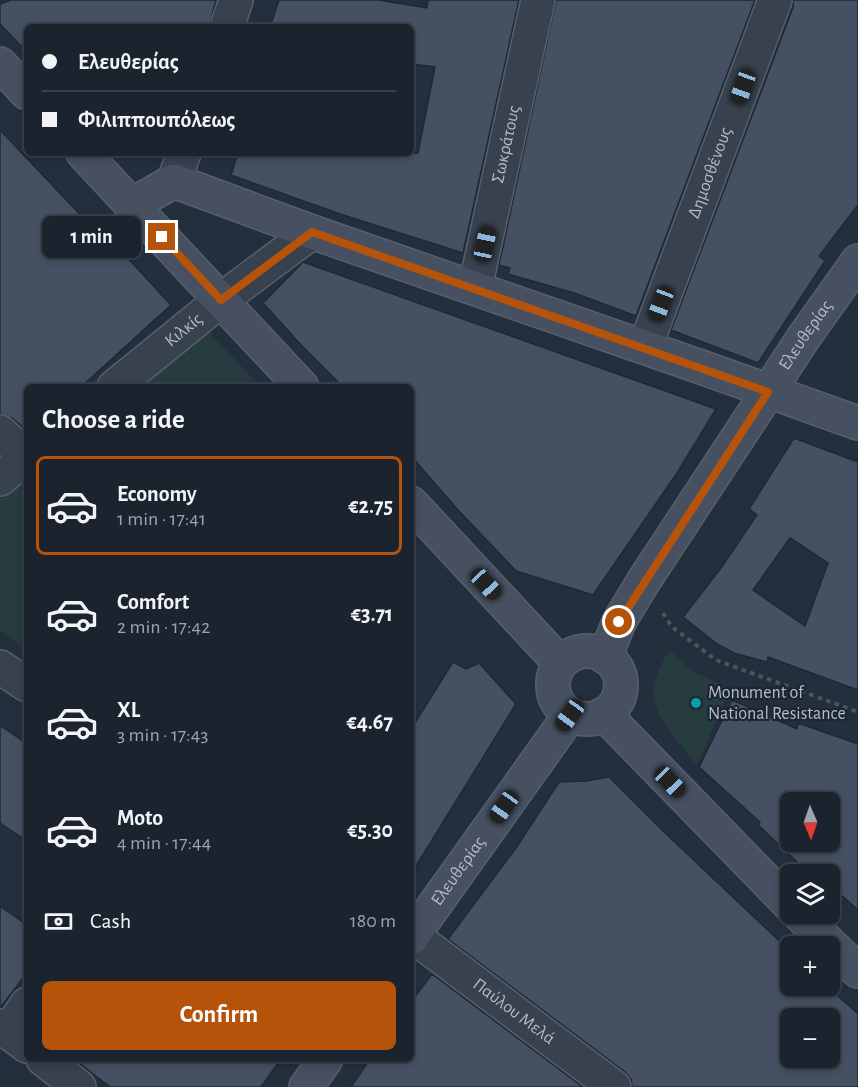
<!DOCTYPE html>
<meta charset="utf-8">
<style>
body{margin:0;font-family:"Alegreya Sans",sans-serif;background:#242b36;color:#f1f3f6;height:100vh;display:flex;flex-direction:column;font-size:22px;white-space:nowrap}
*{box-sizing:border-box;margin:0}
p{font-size:20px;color:#a0a4aa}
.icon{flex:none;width:33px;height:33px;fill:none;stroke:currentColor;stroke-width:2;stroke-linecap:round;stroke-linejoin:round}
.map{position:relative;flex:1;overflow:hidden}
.panel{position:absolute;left:24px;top:384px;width:390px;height:678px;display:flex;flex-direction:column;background:#1b232e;border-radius:9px;box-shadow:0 3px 9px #0003,0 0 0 2px #39404a}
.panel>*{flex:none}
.top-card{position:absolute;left:24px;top:24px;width:390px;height:132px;border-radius:9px;box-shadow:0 3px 9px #0003,0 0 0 2px #39404a;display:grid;align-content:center;height:132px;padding:0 18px;background:#1b232e}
.needle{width:39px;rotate:178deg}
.tools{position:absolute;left:780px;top:792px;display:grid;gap:12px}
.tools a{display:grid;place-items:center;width:60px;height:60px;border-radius:9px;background:#1b232e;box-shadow:0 3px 9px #0003,0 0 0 2px #39404a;font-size:30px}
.end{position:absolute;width:27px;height:27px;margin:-14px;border:8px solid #b45309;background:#fff;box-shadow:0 0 0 3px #fff}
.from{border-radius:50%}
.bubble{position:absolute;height:42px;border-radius:9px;background:#1b232e;box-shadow:0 3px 9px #0003,0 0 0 2px #39404a;font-size:20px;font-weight:700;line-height:42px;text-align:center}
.car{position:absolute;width:18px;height:36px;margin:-18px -9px;border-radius:8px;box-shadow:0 0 4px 2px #0007;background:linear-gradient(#222 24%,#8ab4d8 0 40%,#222 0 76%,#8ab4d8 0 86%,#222 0)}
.top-card b{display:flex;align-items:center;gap:21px;height:57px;font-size:22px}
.top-card b+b{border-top:2px solid #39404a}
.top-card i{width:15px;height:15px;background:#f1f3f6}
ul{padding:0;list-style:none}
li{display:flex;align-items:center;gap:18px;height:99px;margin:0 12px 9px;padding:0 6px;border:3px solid transparent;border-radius:9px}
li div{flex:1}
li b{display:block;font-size:22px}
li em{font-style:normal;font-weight:700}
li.selected{border-color:#b45309}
li>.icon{width:54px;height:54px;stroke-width:1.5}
h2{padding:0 18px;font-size:27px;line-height:72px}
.pay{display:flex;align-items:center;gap:15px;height:66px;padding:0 18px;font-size:22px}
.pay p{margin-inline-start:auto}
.action{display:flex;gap:12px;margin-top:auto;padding:12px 18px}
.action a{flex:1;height:69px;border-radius:9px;background:#b45309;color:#fff;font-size:24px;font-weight:700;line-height:69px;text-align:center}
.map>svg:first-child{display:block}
</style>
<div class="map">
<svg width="858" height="1087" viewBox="0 0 858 1087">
<rect width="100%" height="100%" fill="#242f3e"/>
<path fill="#263c3f" d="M205,328L261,387H128Z
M27,465V649L0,630V486Z
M670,650L692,671L730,689L697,765C665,724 634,702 670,650Z"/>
<path fill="#455162" stroke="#1f2835" stroke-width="1.5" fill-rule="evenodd" d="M11,0H216L209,27H27V52L0,24V4Z
M279,0H378L427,8L428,0H519L463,253L340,214L231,175L238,153H418L435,67L411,64V27H270Z
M556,0H755L636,316L574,293L508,274L510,268L499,265Z
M793,0H858V205L819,256L825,261L758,363L671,330L793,7Z
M0,130L89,224L96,218L126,250L123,253L171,305L81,387H27V431L12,418L0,414Z
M303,262L716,409L677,473L593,595L516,571L459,511L411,456V387H343L302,346L263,303Z
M794,438L858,462V690L768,657L767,662L734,653L717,644L683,617L721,568L757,515L749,509ZM790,538L828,563L805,626L753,590Z
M453,662L466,669L479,663L516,704L411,874V729Z
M732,700L797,729L798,723L858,744V910L830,885V874H810L758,825L760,822L699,767ZM790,802H830V842H790Z
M0,725L27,744V841L0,823Z
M609,777L663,831L790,951V986H827L858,1014V1087H632L631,1079L625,1072L448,939L516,848L559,782L586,781ZM790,1018H830V1058H790Z
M0,906L27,925V973L0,1008Z
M432,974L583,1087H351L370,1059H411V1002Z
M74,1059H281L261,1087H110Z"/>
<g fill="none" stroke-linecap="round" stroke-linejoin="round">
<defs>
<g id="street">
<path d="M227,27L236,0"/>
<path d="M174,181L184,153"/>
<path id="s1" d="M475,288L538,0"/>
<path id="s2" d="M645,347L775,0"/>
<path id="s3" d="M114,387L221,300L312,232"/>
<path d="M0,432L27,457"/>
<path d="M0,479L27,457"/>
<path d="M0,667L27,685"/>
<path id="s4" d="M413,936L614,1087"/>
<path d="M0,1026L27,1046"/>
<path d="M8,1032L27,1004"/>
<path d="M43,1059L79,1087"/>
</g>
<g id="secondary">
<path d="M0,64L27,93"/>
<path d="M83,153L302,387"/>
<path d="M132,205L174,181L312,232L701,367L858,423"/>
<path d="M411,503L560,663"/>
<circle cx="587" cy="685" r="34"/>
<path id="s5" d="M605,657L619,622L643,582L804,337L858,261"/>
<path d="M604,714L790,905"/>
<path d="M799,914L858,971"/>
<path id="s6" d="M411,938L570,715"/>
<path d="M306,1087L326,1059"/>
</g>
</defs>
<use href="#street" stroke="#565f6c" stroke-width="36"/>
<use href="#secondary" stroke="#565f6c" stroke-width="36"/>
<path stroke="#44595c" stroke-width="4" stroke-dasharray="4.5 4.5" stroke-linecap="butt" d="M663,613L672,627L716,660L858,712"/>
<use href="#street" stroke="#38414e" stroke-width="33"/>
<use href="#secondary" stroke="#465061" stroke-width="33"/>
</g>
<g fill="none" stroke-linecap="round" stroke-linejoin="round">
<path stroke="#b45309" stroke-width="8" d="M162,237L221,300L312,232L768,392L619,622"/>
</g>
<circle fill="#0f9aa8" stroke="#1d2633" stroke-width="2" cx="696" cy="703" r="6"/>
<g text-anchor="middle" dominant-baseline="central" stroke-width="4.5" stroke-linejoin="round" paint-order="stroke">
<g font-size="18" fill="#b4bcc9" stroke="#1d2633">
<text stroke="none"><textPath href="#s1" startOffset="147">Σωκράτους</textPath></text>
<text stroke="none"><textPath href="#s2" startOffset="186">Δημοσθένους</textPath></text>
<text stroke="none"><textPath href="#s3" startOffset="90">Κιλκίς</textPath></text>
<text stroke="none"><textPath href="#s5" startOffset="380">Ελευθερίας</textPath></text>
<text stroke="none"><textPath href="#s6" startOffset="82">Ελευθερίας</textPath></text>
<text stroke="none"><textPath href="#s4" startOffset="126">Παύλου Μελά</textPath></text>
</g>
<g font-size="18" fill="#b4bcc9" stroke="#1d2633" text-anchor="start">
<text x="708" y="693">Monument of<tspan x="708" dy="21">National Resistance</tspan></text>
</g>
</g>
</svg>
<div class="tools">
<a><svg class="needle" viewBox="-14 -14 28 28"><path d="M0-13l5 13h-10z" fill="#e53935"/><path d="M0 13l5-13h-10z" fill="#a0a4aa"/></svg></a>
<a><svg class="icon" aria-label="layers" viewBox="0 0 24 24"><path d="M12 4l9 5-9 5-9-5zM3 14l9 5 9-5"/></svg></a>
<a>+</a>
<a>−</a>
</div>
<i class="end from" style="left:619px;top:622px"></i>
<i class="end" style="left:162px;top:237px"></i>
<div class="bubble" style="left:42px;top:216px;width:99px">1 min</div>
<i class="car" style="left:743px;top:87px;rotate:200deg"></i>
<i class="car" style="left:485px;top:244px;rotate:12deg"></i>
<i class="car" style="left:661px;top:304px;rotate:201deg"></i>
<i class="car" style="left:486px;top:584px;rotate:137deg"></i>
<i class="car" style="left:570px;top:715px;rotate:216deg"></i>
<i class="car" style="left:670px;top:782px;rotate:136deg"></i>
<i class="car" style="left:504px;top:807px;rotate:215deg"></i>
<div class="top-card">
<b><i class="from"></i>Ελευθερίας</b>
<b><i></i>Φιλιππουπόλεως</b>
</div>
<section class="panel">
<h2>Choose a ride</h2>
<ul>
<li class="selected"><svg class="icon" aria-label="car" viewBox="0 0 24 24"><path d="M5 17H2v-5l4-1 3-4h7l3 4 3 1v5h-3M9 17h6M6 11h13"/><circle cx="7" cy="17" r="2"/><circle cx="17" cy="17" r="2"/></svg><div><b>Economy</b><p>1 min · 17:41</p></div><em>€2.75</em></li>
<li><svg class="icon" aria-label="car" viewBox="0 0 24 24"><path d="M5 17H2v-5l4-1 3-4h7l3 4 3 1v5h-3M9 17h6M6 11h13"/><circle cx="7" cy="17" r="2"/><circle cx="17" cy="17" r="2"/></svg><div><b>Comfort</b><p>2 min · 17:42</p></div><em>€3.71</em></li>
<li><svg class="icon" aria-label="car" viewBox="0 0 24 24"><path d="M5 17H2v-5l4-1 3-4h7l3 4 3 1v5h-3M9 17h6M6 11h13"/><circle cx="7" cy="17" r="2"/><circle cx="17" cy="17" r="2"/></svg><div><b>XL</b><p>3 min · 17:43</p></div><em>€4.67</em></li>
<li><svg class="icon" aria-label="car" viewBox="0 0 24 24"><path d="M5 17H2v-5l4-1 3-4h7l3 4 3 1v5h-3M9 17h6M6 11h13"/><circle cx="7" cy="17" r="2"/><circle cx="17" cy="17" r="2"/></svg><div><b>Moto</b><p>4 min · 17:44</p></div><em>€5.30</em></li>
</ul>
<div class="pay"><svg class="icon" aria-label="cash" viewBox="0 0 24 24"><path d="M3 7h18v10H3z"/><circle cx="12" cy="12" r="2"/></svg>Cash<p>180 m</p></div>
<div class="action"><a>Confirm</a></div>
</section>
</div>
